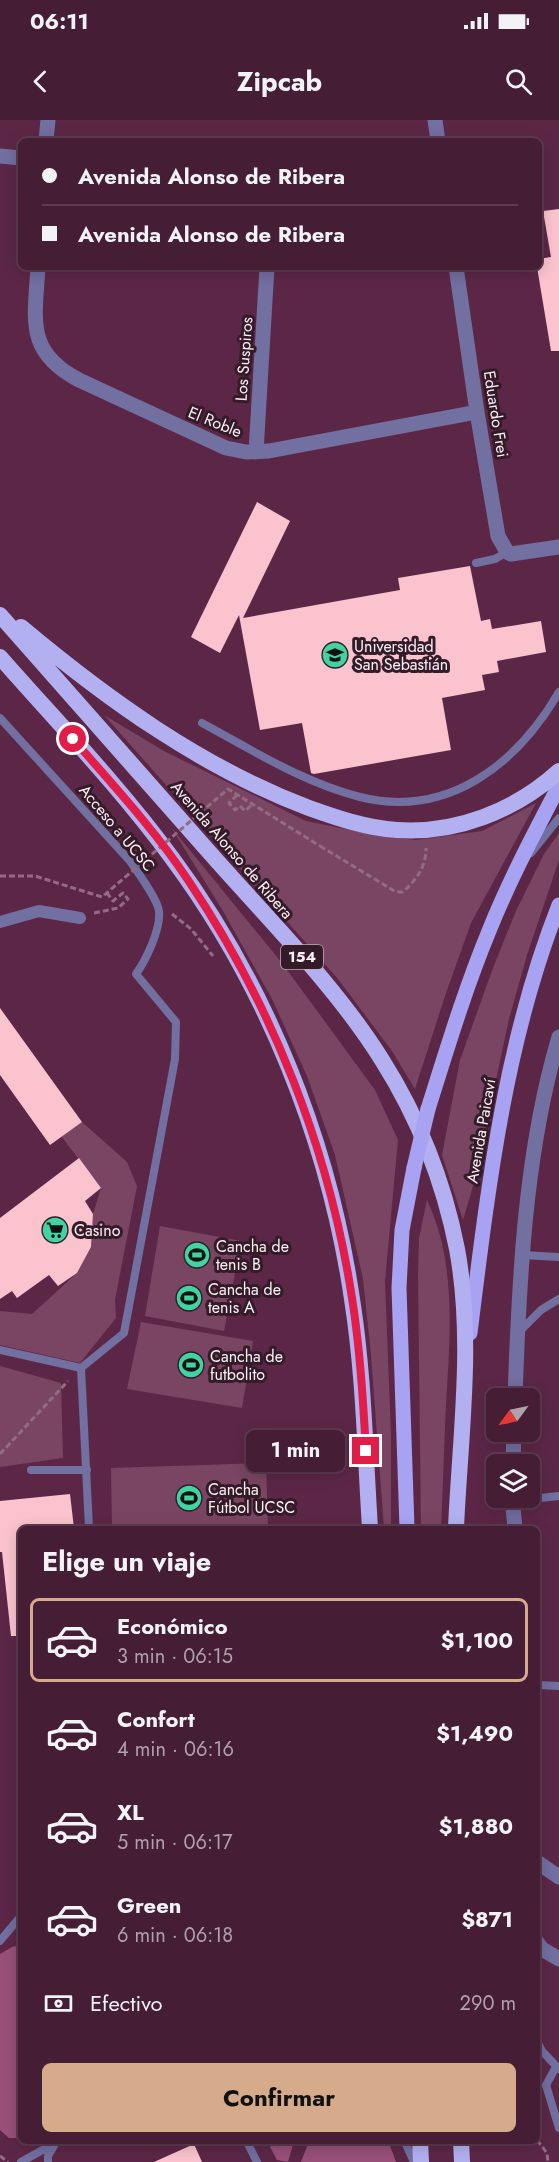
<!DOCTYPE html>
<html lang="es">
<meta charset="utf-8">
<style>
body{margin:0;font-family:Jost,sans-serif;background:#4f2a41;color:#f1f3f6;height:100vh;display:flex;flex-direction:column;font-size:22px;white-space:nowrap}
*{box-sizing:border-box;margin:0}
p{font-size:20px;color:#b0a2ad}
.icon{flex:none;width:33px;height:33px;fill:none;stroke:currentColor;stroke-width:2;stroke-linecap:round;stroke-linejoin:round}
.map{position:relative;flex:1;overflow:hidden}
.side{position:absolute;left:18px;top:1406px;width:522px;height:618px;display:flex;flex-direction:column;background:#451d35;border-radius:9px;box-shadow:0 3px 15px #0003,0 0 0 2px #5d3b50}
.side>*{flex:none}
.banner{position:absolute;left:18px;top:18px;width:524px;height:132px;border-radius:9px;box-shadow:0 3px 15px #0003,0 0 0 2px #5d3b50;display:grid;align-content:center;height:132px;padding:0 24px;background:#451d35}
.needle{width:39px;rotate:237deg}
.buttons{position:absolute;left:486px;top:1268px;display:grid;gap:12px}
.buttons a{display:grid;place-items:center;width:54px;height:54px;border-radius:9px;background:#451d35;box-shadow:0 3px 15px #0003,0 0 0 2px #5d3b50;font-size:30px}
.end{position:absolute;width:27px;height:27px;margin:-14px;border:8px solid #e11d48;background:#fff;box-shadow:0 0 0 3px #fff}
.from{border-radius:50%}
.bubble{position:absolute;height:42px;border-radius:9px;background:#451d35;box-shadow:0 3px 15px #0003,0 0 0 2px #5d3b50;font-size:20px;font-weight:700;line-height:42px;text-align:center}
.banner b{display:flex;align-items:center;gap:21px;height:57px;font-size:22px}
.banner b+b{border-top:2px solid #5d3b50}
.banner i{width:15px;height:15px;background:#f1f3f6}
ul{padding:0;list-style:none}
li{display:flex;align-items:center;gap:18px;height:84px;margin:0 12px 9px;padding:0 12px;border:3px solid transparent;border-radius:9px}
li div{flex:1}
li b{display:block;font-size:22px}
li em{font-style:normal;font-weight:700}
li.selected{border-color:#d6ab8b}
li>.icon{width:54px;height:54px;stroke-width:1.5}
h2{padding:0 24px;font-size:27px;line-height:72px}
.pay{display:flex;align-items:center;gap:15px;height:66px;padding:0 24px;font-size:22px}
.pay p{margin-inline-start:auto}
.action{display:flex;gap:12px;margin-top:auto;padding:12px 24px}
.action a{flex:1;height:69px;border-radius:9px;background:#d6ab8b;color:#111;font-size:24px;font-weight:700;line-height:69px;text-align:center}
.status{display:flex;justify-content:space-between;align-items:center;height:42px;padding:0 30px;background:#451d35;direction:ltr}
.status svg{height:16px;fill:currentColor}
header{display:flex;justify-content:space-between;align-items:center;height:78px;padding:0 24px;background:#451d35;font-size:27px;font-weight:700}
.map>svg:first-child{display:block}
</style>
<div class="status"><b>06:11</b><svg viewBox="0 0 49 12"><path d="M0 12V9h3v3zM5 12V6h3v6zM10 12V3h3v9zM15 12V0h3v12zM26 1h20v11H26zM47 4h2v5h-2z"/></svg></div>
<header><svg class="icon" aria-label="back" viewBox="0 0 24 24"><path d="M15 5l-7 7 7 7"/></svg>Zipcab<svg class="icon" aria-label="search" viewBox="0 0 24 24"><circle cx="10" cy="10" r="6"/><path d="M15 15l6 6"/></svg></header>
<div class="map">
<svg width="559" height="2042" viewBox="0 0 559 2042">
<rect width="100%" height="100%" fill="#5c2747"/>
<path fill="#794562" d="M104,595L164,631L306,701L375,715L416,720L482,711L536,683L471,803L446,873L415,969L392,931L338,859Z
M171,707L282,843L375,970L398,1020L385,1161L391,1315V1408H384L371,1235L363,1159L335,1035L307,956L272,879L223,791Z
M559,713V740L527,835L509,899L475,1059L463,1100L442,1035L460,940L493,848L516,791L544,734Z
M82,1002L127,1042L137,1066L115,1180L116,1198L80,1243L0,1225V1191L32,1194L77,1153L91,1127L93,1094L101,1068L61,1016Z
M427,1080C457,1143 450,1217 446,1284C444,1326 443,1367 441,1408H421L418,1153L419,1118Z
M160,1106L241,1121L224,1211L145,1196Z
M141,1202L253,1221L242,1288L127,1269Z
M0,1246L61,1263L63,1338L0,1347Z
M266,1343L268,1408H112L111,1348Z"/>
<path fill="#985079" d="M21,1825V2018H9L0,2010V1834L12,1827Z
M320,2020L391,2021L390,2026L396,2042H301L308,2024H318Z
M275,2021H294L288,2042L277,2040L270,2027Z"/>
<path fill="#fac3cd" d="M559,89V231H551L537,147H538V139L551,137L543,91Z
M257,382L290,401L243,498L400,470L398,458L470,446L481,501L490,499L492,509L541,501L546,532L497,541L499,552L482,555L485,570L442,578L451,630L314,654L311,653L302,603L260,610L239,495L220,533L191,517Z
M0,888L82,1002L50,1025L0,955Z
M79,1038L101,1068L85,1081L93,1094L91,1127L77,1153L58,1166L49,1155L17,1178L12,1171L0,1179V1098Z
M70,1374L74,1408H21V1516H11L2,1432H0V1381Z
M194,2024L202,2042H154Z"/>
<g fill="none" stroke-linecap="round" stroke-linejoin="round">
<path stroke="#936c83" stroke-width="3" stroke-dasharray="6 3" stroke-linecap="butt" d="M237,675L229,683L235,690L240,686L245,691L253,684
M320,726L396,772H403C417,759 426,747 426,728
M94,793L118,788L128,779L123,773L113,781L107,773
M172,794L191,809L213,836
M0,1334L68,1261
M537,2020L547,2033L548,2042
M0,2036L8,2042"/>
<path stroke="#726fa1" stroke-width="8" d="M476,443L495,439L507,432
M0,598L130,741C138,753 157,778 159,791C161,809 146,840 136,854L176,902L175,939L124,1213L81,1248L0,1230
M202,603C252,630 304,663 360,677C448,699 517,644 559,572
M531,733L559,698
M522,1135L559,1137
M518,1213L541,1190L559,1179
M81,1248L89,1408
M31,1350H87
M513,1381L559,1376
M537,1565L559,1566
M0,1821L21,1796
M537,1921L542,1931L559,1949
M556,1947L546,1965L559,2008
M246,2020L257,2042
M404,2020L414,2042
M21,2042L55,2023
M48,2042V2036L55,2024"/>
<path stroke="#726fa1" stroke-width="12" d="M0,802L39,791L80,798"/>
<path stroke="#726fa1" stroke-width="15" d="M435,0L438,21
M46,21L48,0
M0,36L21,38
M38,147C35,199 25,232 79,260L226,328L246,332L269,331L477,292
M456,147L477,292L498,416L507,432L511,434L559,427
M256,332L267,147
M537,1742L559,1757
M537,1822L542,1829L559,1839"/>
<path stroke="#726fa1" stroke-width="15" d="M515,1278C519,1160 525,1031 559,917
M513,1344L514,1311
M512,1377L515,1408"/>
<path stroke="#a7a2f2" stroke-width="15" d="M428,989C447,929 465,869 489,811C509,761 534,714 559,666
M470,1213C488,1068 505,921 559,785
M407,1408L399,1168L402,1110L414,1048"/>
<path stroke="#b2b0f0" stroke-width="16" d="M0,495C70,575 140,654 210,733C269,800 335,865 382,940C418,997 444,1063 457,1129C474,1221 460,1316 456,1408
M21,507C108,580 203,648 309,688C337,698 366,708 397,710C456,714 515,691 559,651
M0,537C58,603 120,667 172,738C267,866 329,1022 352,1179C364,1255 365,1332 370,1408
M420,2020L421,2042
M461,2020L462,2042"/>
<path stroke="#936c83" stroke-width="3" stroke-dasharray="6 3" stroke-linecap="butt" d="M0,756H35L102,777L228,669L320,726"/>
<path stroke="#a7a2f2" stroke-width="15" d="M414,1048L428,989"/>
</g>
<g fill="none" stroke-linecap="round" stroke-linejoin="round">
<path stroke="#e11d48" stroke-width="8" d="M73,619C113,665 154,709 188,760C272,885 329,1028 352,1178C360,1228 363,1280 366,1331"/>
</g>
<defs>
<symbol id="university-disc" viewBox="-11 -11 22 22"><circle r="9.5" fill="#3fd4a2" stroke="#331b28"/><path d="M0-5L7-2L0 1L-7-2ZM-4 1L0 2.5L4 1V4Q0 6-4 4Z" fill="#111"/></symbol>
<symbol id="supermarket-disc" viewBox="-11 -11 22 22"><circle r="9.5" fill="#3fd4a2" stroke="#331b28"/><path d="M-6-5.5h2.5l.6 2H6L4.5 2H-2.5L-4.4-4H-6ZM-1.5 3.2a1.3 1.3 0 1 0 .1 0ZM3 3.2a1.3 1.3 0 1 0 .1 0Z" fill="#111"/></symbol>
<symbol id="stadium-disc" viewBox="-11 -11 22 22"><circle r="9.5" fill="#3fd4a2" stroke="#331b28"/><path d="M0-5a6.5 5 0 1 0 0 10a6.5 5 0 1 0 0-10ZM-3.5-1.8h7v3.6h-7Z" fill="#111"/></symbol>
</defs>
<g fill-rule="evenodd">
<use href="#university-disc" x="320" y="520" width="30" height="30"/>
<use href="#supermarket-disc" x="40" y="1095" width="30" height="30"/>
<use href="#stadium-disc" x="182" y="1120" width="30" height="30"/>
<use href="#stadium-disc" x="174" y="1163" width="30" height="30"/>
<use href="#stadium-disc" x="176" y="1230" width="30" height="30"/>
<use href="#stadium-disc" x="174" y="1363" width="30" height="30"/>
</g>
<g text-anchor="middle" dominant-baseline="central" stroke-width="6" stroke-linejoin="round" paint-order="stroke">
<rect fill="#331b28" stroke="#c0afb8" stroke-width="1.5" x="281" y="825" width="42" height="24" rx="4.5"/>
<g font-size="15" font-weight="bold" fill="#fdeff6">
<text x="302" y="837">154</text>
</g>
<g font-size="16" fill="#fdeff6" stroke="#331b28">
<text transform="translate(244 239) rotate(-86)">Los Suspiros</text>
<text transform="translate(496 294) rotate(81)">Eduardo Frei</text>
<text transform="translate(215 302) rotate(22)">El Roble</text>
<text transform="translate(117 708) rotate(50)">Acceso a UCSC</text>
<text transform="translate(232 730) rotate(49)">Avenida Alonso de Ribera</text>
<text transform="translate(481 1011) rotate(-80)">Avenida Paicaví</text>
</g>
<g font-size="16" fill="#fdeff6" stroke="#331b28" text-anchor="start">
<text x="354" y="526">Universidad<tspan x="354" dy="18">San Sebastián</tspan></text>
<text x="74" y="1110">Casino</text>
<text x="216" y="1126">Cancha de<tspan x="216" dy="18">tenis B</tspan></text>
<text x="208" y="1169">Cancha de<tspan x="208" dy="18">tenis A</tspan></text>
<text x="210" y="1236">Cancha de<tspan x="210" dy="18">futbolito</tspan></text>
<text x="208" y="1369">Cancha<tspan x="208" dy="18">Fútbol UCSC</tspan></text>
</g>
</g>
</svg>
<div class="buttons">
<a><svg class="needle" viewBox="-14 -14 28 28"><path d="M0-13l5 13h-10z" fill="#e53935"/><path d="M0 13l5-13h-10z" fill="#b0a2ad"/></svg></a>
<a><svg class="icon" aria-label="layers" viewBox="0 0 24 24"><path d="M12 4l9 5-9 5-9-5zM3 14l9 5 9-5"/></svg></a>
</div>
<i class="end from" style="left:73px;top:619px"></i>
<i class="end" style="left:366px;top:1331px"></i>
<div class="bubble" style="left:246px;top:1310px;width:99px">1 min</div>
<div class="banner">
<b><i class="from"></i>Avenida Alonso de Ribera</b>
<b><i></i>Avenida Alonso de Ribera</b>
</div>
<section class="side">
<h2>Elige un viaje</h2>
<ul>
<li class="selected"><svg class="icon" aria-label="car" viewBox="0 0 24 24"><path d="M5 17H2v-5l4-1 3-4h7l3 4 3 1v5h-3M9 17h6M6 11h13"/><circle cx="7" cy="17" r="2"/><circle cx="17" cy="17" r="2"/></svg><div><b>Económico</b><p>3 min · 06:15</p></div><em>$1,100</em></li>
<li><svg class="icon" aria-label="car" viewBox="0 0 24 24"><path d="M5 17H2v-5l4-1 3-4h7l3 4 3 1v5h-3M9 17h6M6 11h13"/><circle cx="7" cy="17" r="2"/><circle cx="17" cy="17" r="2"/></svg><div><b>Confort</b><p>4 min · 06:16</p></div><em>$1,490</em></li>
<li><svg class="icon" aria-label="car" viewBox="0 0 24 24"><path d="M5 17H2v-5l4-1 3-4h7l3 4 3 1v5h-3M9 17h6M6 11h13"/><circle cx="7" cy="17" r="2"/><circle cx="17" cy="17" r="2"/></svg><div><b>XL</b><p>5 min · 06:17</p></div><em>$1,880</em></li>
<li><svg class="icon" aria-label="car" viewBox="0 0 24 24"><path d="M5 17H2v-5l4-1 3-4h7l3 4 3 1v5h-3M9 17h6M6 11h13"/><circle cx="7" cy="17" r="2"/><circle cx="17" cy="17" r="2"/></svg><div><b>Green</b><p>6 min · 06:18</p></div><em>$871</em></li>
</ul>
<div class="pay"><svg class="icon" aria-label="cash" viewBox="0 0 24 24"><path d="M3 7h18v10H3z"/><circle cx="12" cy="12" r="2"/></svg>Efectivo<p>290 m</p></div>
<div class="action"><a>Confirmar</a></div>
</section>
</div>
